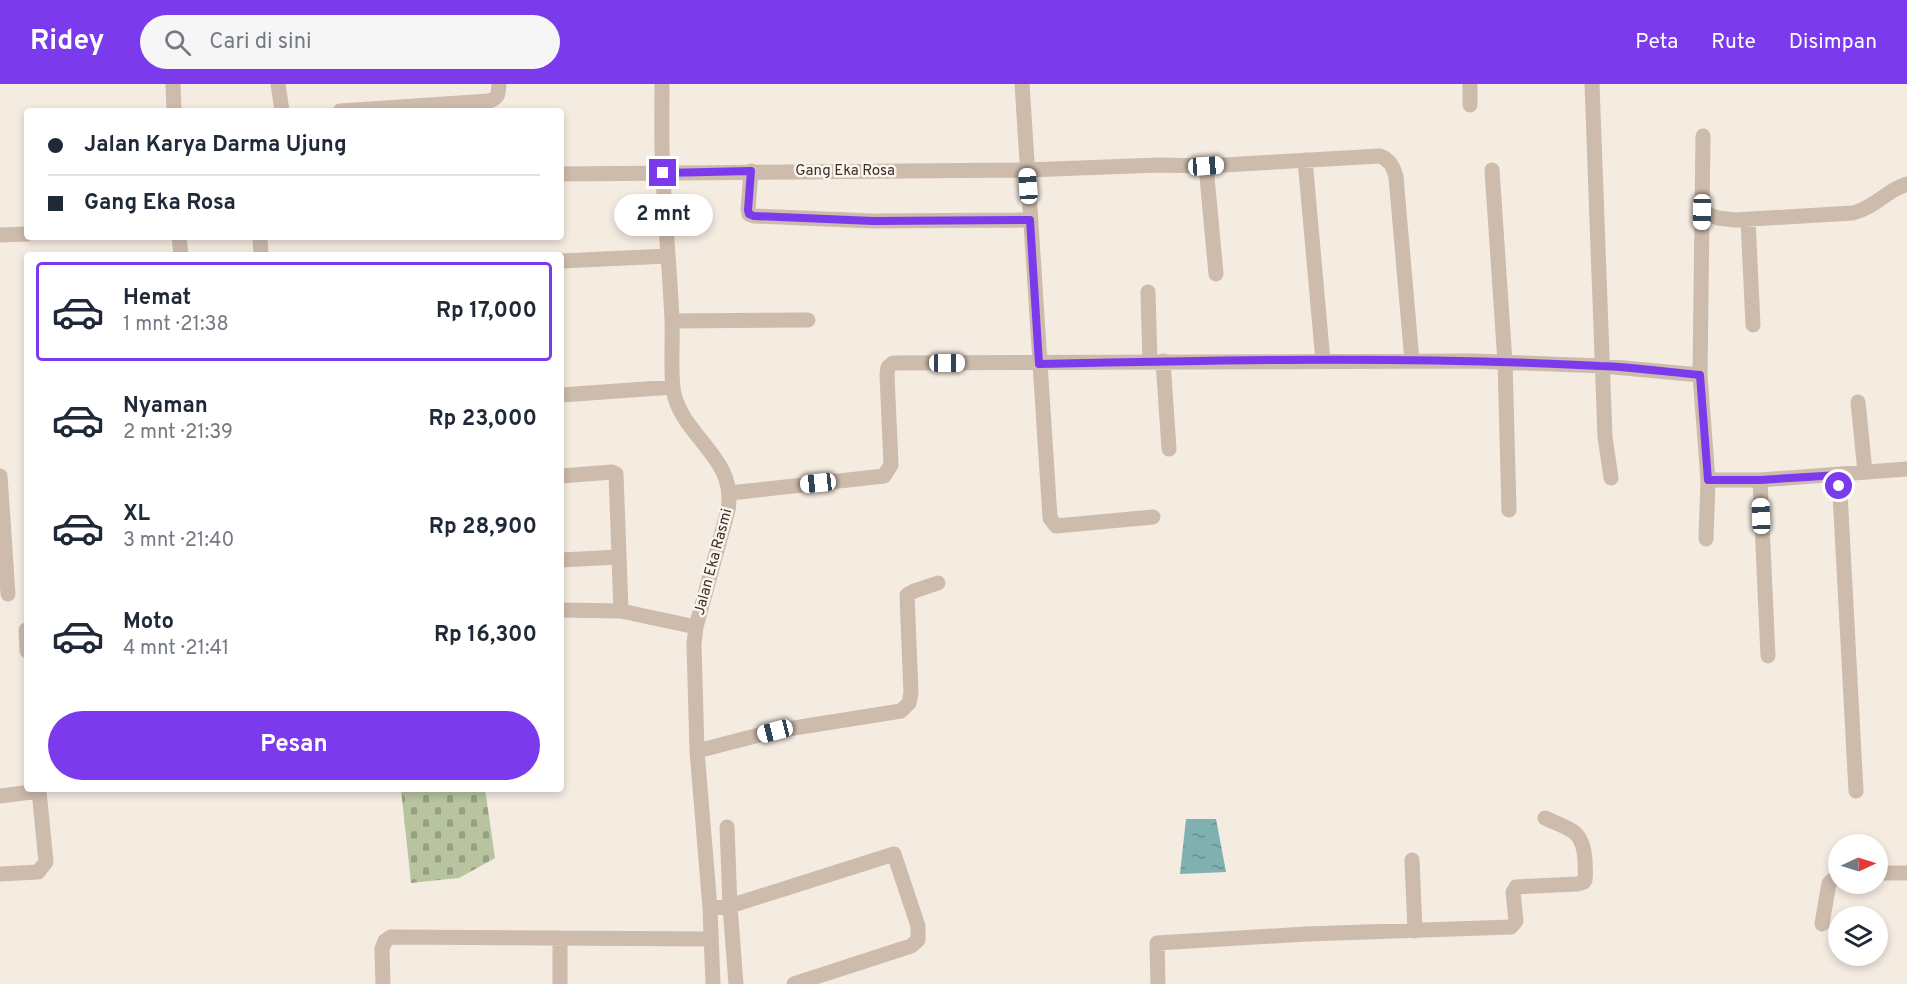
<!DOCTYPE html>
<html lang="id">
<meta charset="utf-8">
<style>
body{margin:0;font-family:Overpass,sans-serif;background:#f6f6f7;color:#1f2937;height:100vh;display:flex;flex-direction:column;font-size:22px;white-space:nowrap}
*{box-sizing:border-box;margin:0}
p{font-size:20px;color:#747a83}
.icon{flex:none;width:33px;height:33px;fill:none;stroke:currentColor;stroke-width:2;stroke-linecap:round;stroke-linejoin:round}
.map{position:relative;flex:1;overflow:hidden}
.side{position:absolute;left:24px;top:168px;width:540px;height:540px;display:flex;flex-direction:column;background:#fff;border-radius:6px;box-shadow:0 3px 9px #0003}
.side>*{flex:none}
.hud{position:absolute;left:24px;top:24px;width:540px;height:132px;border-radius:6px;box-shadow:0 3px 9px #0003;display:grid;align-content:center;height:132px;padding:0 24px;background:#fff}
.needle{width:39px;rotate:86deg}
.buttons{position:absolute;left:1828px;top:750px;display:grid;gap:12px}
.buttons a{display:grid;place-items:center;width:60px;height:60px;border-radius:50%;background:#fff;box-shadow:0 3px 9px #0003;font-size:30px}
.end{position:absolute;width:27px;height:27px;margin:-14px;border:8px solid #7c3aed;background:#fff;box-shadow:0 0 0 3px #fff}
.from{border-radius:50%}
.bubble{position:absolute;height:42px;border-radius:21px;background:#fff;box-shadow:0 3px 9px #0003;font-size:20px;font-weight:700;line-height:42px;text-align:center}
.car{position:absolute;width:18px;height:36px;margin:-18px -9px;border-radius:8px;box-shadow:0 0 4px 2px #0007;background:linear-gradient(#fff 24%,#345 0 40%,#fff 0 76%,#345 0 86%,#fff 0)}
.hud b{display:flex;align-items:center;gap:21px;height:57px;font-size:22px}
.hud b+b{border-top:2px solid #e0e1e3}
.hud i{width:15px;height:15px;background:#1f2937}
ul{padding:10px 0 0;list-style:none}
li{display:flex;align-items:center;gap:18px;height:99px;margin:0 12px 9px;padding:0 12px;border:3px solid transparent;border-radius:6px}
li div{flex:1}
li b{display:block;font-size:22px}
li em{font-style:normal;font-weight:700}
li.on{border-color:#7c3aed}
li>.icon{width:54px;height:54px;stroke-width:1.5}
.button{display:flex;gap:12px;margin-top:auto;padding:12px 24px}
.button a{flex:1;height:69px;border-radius:36px;background:#7c3aed;color:#fff;font-size:24px;font-weight:700;line-height:69px;text-align:center}
header{display:flex;align-items:center;gap:36px;box-sizing:border-box;height:84px;padding:0 30px;background:#7c3aed;color:#fff}
header strong{font-size:28px}
nav{display:flex;gap:33px;margin-inline-start:auto;font-size:21px}
.search{width:420px;height:54px;background:#f6f6f7;display:flex;align-items:center;gap:15px;box-sizing:border-box;padding:0 21px;border-radius:33px;color:#747a83;font-size:22px}
.map>svg:first-child{display:block}
</style>
<header>
<strong>Ridey</strong>
<div class="search"><svg class="icon" aria-label="search" viewBox="0 0 24 24"><circle cx="10" cy="10" r="6"/><path d="M15 15l6 6"/></svg>Cari di sini</div>
<nav><a>Peta</a><a>Rute</a><a>Disimpan</a></nav>
</header>
<div class="map">
<svg width="1907" height="900" viewBox="0 0 1907 900">
<defs>
<pattern id="cemetery-stones" width="16" height="16" patternUnits="userSpaceOnUse" patternTransform="scale(1.5)"><rect width="16" height="16" fill="#b8c4a0"/><path d="M2 7V4a2 2 0 0 1 4 0v3zM10 15v-3a2 2 0 0 1 4 0v3z" fill="#97a083"/></pattern>
<pattern id="water-ripples" width="26" height="14" patternUnits="userSpaceOnUse" patternTransform="scale(1.5)"><rect width="26" height="14" fill="#7fb0b2"/><path d="M2 4q2-2 4 0t4 0M15 11q2-2 4 0t4 0" fill="none" stroke="#699091"/></pattern>
</defs>
<rect width="100%" height="100%" fill="#f4ebe1"/>
<path fill="url(#cemetery-stones)" d="M401,705H485L495,774L459,794L411,799Z"/>
<path fill="url(#water-ripples)" d="M1186,735H1216L1226,788L1180,790Z"/>
<g fill="none" stroke-linecap="round" stroke-linejoin="round">
<path stroke="#cdbbac" stroke-width="15" d="M173,0L174,27
M278,0L282,27
M662,0C662,30 661,61 663,91C665,140 670,188 672,237C673,257 670,292 674,310C685,355 737,374 728,426L696,543L694,560L697,667L710,824L713,900
M1022,0L1050,434L1056,442L1153,433
M1470,0V21
M1592,0L1605,353L1611,394
M340,27L489,17C499,14 498,10 499,0
M1703,52L1700,291L1708,396L1706,455
M1305,76L1323,277
M1206,82L1216,190
M1492,86L1505,278L1509,426
M751,87L748,126L749,130L754,132L873,137L1030,136
M561,90L1027,86L1159,81L1206,82L1380,72C1390,76 1393,82 1396,93L1412,277
M1702,128L1718,134L1735,136L1853,129C1874,124 1887,106 1907,100
M1748,136L1753,241
M0,151L27,150
M179,153L181,171
M260,153L261,171
M561,177L667,172
M1148,208L1150,277
M672,237L808,236
M1163,277L1169,365
M561,311L673,303
M1858,318L1865,388
M1839,391L1856,707
M0,392L8,510
M561,392L612,388L616,390L621,527
M1708,396H1760L1907,385
M1760,396L1768,572
M730,409L884,392L891,381L887,291L888,283L893,279L1473,277L1603,282L1700,291
M561,476L619,473
M561,526L621,527L696,543
M26,546L27,567
M697,667L775,647L901,627L909,619L911,609L907,511L914,507L938,499
M0,712L39,707V705
M727,743L730,822L736,900
M1412,776L1415,847
M1878,789H1907
M0,790L38,788L46,778L39,707
M710,824L730,822L894,770L918,842V856L911,862L794,900
M1822,840L1829,799L1839,791
M560,855V900
M383,900L382,865L385,857L391,853L711,855
M1158,900L1157,859L1307,850L1511,843L1516,837L1513,808L1516,803L1577,800L1584,798L1585,796C1586,789 1585,783 1585,776C1583,745 1570,746 1545,734"/>
</g>
<g fill="none" stroke-linecap="round" stroke-linejoin="round">
<path stroke="#7c3aed" stroke-width="8" d="M663,89L751,87L748,126L749,130L754,132L873,137L1030,136L1039,280C1226,276 1413,272 1600,282C1633,283 1667,288 1700,291L1708,396H1760L1839,391V402"/>
</g>
<g text-anchor="middle" dominant-baseline="central" stroke-width="5" stroke-linejoin="round" paint-order="stroke">
<g font-size="15" fill="#3b302b" stroke="#fbf5ee">
<text x="845" y="87">Gang Eka Rosa</text>
<text transform="translate(714 478) rotate(-75)">Jalan Eka Rasmi</text>
</g>
</g>
</svg>
<div class="buttons">
<a><svg class="needle" viewBox="-14 -14 28 28"><path d="M0-13l5 13h-10z" fill="#e53935"/><path d="M0 13l5-13h-10z" fill="#747a83"/></svg></a>
<a><svg class="icon" aria-label="layers" viewBox="0 0 24 24"><path d="M12 4l9 5-9 5-9-5zM3 14l9 5 9-5"/></svg></a>
</div>
<i class="end from" style="left:1839px;top:402px"></i>
<i class="end" style="left:663px;top:89px"></i>
<div class="bubble" style="left:614px;top:110px;width:99px">2 mnt</div>
<i class="car" style="left:1206px;top:82px;rotate:86deg"></i>
<i class="car" style="left:1028px;top:102px;rotate:356deg"></i>
<i class="car" style="left:1702px;top:128px;rotate:181deg"></i>
<i class="car" style="left:947px;top:279px;rotate:90deg"></i>
<i class="car" style="left:818px;top:399px;rotate:264deg"></i>
<i class="car" style="left:1761px;top:432px;rotate:358deg"></i>
<i class="car" style="left:775px;top:647px;rotate:256deg"></i>
<div class="hud">
<b><i class="from"></i>Jalan Karya Darma Ujung</b>
<b><i></i>Gang Eka Rosa</b>
</div>
<section class="side">
<ul>
<li class="on"><svg class="icon" aria-label="car" viewBox="0 0 24 24"><path d="M5 17H2v-5l4-1 3-4h7l3 4 3 1v5h-3M9 17h6M6 11h13"/><circle cx="7" cy="17" r="2"/><circle cx="17" cy="17" r="2"/></svg><div><b>Hemat</b><p>1 mnt · 21:38</p></div><em>Rp 17,000</em></li>
<li><svg class="icon" aria-label="car" viewBox="0 0 24 24"><path d="M5 17H2v-5l4-1 3-4h7l3 4 3 1v5h-3M9 17h6M6 11h13"/><circle cx="7" cy="17" r="2"/><circle cx="17" cy="17" r="2"/></svg><div><b>Nyaman</b><p>2 mnt · 21:39</p></div><em>Rp 23,000</em></li>
<li><svg class="icon" aria-label="car" viewBox="0 0 24 24"><path d="M5 17H2v-5l4-1 3-4h7l3 4 3 1v5h-3M9 17h6M6 11h13"/><circle cx="7" cy="17" r="2"/><circle cx="17" cy="17" r="2"/></svg><div><b>XL</b><p>3 mnt · 21:40</p></div><em>Rp 28,900</em></li>
<li><svg class="icon" aria-label="car" viewBox="0 0 24 24"><path d="M5 17H2v-5l4-1 3-4h7l3 4 3 1v5h-3M9 17h6M6 11h13"/><circle cx="7" cy="17" r="2"/><circle cx="17" cy="17" r="2"/></svg><div><b>Moto</b><p>4 mnt · 21:41</p></div><em>Rp 16,300</em></li>
</ul>
<div class="button"><a>Pesan</a></div>
</section>
</div>
